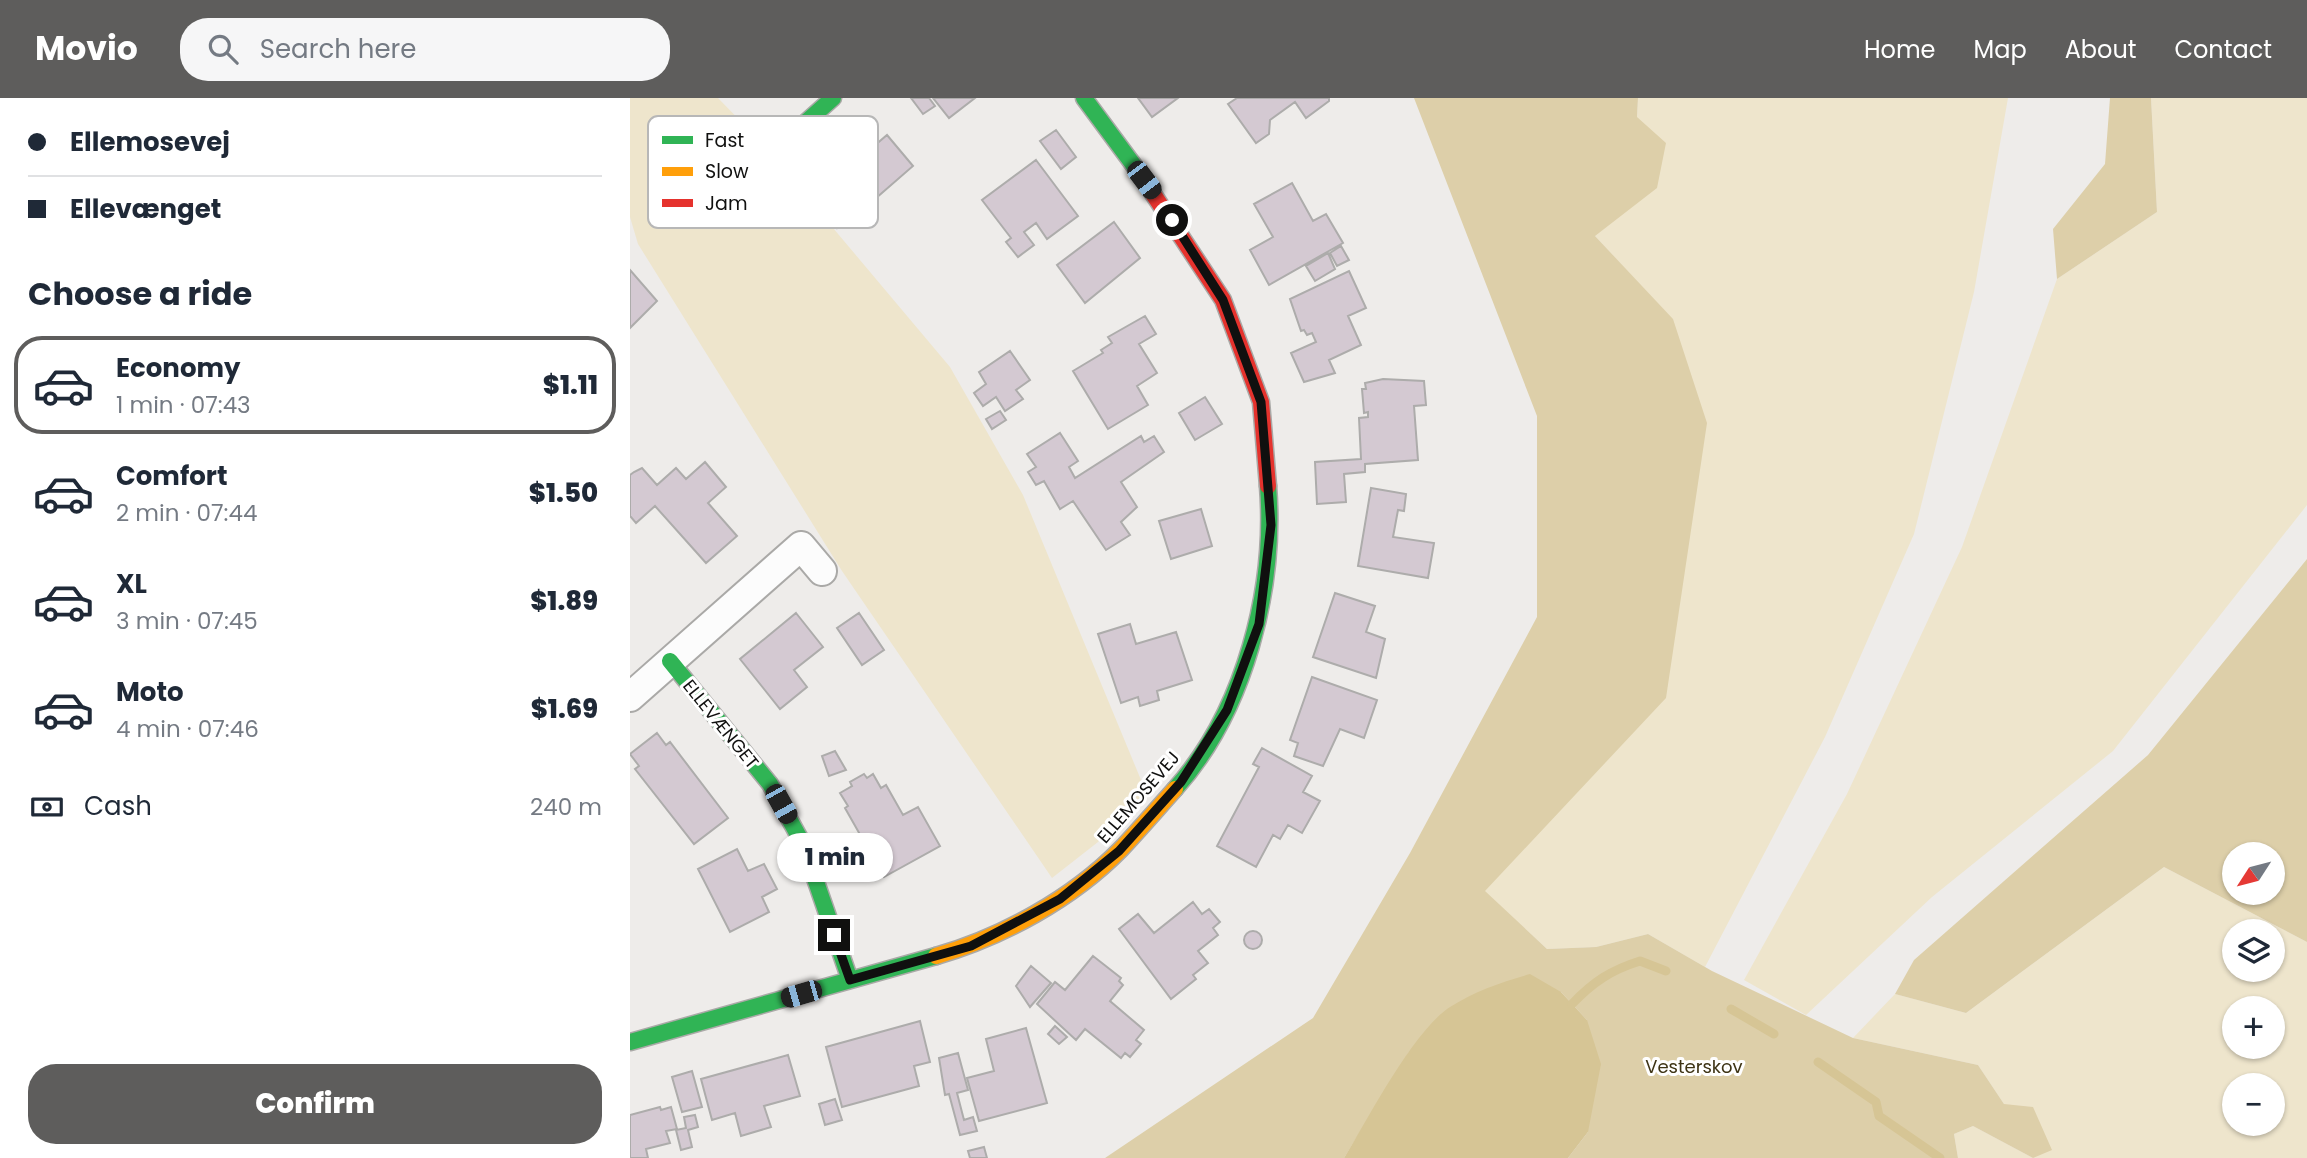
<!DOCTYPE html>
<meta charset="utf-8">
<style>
body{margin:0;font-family:Poppins,sans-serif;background:#f6f6f7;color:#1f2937;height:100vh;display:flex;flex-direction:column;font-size:26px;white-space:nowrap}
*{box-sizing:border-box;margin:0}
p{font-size:23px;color:#747a83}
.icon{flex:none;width:38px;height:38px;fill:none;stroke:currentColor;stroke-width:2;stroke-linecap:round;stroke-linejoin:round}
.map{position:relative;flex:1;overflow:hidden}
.drawer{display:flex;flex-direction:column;background:#fff;width:630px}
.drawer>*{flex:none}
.banner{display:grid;align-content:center;height:154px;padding:0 28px;background:#fff}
.needle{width:46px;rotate:234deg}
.tools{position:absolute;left:1592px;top:744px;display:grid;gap:14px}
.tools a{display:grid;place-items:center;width:63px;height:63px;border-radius:50%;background:#fff;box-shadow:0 2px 5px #0004;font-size:35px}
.end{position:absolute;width:32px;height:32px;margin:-16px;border:9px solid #10100f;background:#fff;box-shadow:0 0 0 4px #fff}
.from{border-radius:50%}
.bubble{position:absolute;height:49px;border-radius:24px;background:#fff;box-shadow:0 2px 5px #0004;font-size:23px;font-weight:800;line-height:49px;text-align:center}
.car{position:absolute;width:21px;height:42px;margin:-21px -10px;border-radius:9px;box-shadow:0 0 5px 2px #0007;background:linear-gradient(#222 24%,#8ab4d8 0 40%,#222 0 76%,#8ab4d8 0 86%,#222 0)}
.banner b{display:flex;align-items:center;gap:24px;height:66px;font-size:26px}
.banner b+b{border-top:2px solid #e0e1e3}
.banner i{width:18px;height:18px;background:#1f2937}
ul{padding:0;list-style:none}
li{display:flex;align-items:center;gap:21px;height:98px;margin:0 14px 10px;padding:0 14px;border:4px solid transparent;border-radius:28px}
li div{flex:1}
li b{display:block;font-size:26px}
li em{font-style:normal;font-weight:800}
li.on{border-color:#5e5d5c}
li>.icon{width:63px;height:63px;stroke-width:1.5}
h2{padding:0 28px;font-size:32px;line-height:84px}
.pay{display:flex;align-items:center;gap:18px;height:77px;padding:0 28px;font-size:26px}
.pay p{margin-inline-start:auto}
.primary-button{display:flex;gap:14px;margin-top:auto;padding:14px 28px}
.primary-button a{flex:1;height:80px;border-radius:28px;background:#5e5d5c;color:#fff;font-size:28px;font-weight:800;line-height:80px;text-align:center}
header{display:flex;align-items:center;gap:42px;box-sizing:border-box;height:98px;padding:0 35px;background:#5e5d5c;color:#fff}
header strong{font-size:33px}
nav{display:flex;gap:38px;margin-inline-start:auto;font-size:24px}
.search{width:490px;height:63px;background:#f6f6f7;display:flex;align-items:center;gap:18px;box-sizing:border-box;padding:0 24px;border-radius:28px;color:#747a83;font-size:26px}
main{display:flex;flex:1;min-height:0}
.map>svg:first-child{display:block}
</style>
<header>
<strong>Movio</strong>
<div class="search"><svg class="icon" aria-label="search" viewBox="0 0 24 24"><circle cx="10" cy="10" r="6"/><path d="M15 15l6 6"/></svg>Search here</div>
<nav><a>Home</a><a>Map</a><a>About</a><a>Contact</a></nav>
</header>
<main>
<section class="drawer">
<div class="banner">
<b><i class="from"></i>Ellemosevej</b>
<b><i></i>Ellevænget</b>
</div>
<h2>Choose a ride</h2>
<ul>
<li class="on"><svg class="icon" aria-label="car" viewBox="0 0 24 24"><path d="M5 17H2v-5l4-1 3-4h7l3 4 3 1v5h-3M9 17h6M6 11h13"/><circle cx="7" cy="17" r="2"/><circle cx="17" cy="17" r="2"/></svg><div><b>Economy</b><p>1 min · 07:43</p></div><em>$1.11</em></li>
<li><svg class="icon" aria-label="car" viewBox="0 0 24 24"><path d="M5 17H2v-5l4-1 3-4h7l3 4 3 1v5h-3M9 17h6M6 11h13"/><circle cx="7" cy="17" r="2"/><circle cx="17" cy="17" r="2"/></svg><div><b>Comfort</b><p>2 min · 07:44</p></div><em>$1.50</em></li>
<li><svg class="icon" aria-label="car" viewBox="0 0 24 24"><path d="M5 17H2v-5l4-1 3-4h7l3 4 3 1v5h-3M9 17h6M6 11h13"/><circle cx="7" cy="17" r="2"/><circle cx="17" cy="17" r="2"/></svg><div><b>XL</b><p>3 min · 07:45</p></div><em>$1.89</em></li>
<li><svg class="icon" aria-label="car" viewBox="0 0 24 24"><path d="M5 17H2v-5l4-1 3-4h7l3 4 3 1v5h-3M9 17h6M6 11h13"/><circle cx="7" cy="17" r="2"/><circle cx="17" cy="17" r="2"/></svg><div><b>Moto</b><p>4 min · 07:46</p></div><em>$1.69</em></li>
</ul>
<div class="pay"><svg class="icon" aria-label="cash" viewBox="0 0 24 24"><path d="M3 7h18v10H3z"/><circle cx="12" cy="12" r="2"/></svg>Cash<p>240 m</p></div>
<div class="primary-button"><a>Confirm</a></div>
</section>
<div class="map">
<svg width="1677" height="1060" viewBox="0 0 1677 1060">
<rect width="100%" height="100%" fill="#eeecea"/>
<path fill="#eee5cc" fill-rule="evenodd" d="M0,0H88L129,42L320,269L393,397L516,694L468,744L422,780L212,473L8,146L0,119Z
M1008,0H1378L1344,194L1284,436L1195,639L1075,869L1018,836L966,849L917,851L854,793L1036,599L1042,221L965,138L1007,19Z
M1521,0H1677V407L1483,653L1302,799L1176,917L1114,882L1217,696L1332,449L1427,181L1527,114Z
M1534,769L1677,844V1060H1328L1324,1036L1343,1028L1403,1060L1374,1006L1348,967L1223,940L1265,896L1336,915ZM1605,833H1643V872H1605ZM1605,910H1643V948H1605ZM1605,987H1643V1026H1605Z"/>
<path fill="#ddcfa9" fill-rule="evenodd" d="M784,0H1008L1007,19L1036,45L1027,90L965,138L1043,221L1077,325L1036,600L855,793L917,851L966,849L1018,836L1082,873L1223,940L1348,967L1374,1006L1403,1009L1422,1052L1403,1060L1343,1028L1324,1036L1328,1060H938L958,1034L957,922L931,894L779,954L714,1060H475L683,920L780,755L907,519V318Z
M1480,0H1521L1527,114L1427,181L1423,131L1475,66Z
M1677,461V844L1534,769L1336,915L1265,896L1284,862L1518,657ZM1643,756V794H1605V756Z"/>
<path fill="#d6c595" d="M900,876L931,894L957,922L971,966L958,1034L938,1060H714C738,1021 783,933 820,909C845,893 872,884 900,876Z"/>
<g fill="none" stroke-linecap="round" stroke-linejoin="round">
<path stroke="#d6c595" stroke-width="9" d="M942,906C963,884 981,872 1010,863L1036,873
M1101,911L1144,936
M1188,964L1246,1004L1249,1018L1310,1060"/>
</g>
<path fill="#d4c9d2" stroke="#adacab" stroke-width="2" d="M281,0H299L305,8L293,16Z
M303,0H345L319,20Z
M508,0H548L522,19Z
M607,0H699V3L676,20L665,4L640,22L639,36L626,45L598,6Z
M426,32L446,59L431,71L410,43Z
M257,37L283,68L230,114L219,101L210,108L220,119L207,130L182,101Z
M406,62L448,118L417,141L406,125L394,134L404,147L388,159L376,144L381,140L352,102Z
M662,85L683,123L696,116L713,145L639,187L620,152L643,139L624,106Z
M484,124L510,160L455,205L427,167Z
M711,148L719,162L707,168L700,155Z
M698,155L705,171L685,183L676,168Z
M0,172L27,203L0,230Z
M719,173L736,210L718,218L731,247L699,262L705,275L674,284L661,255L686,244L682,235L677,237L674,232L671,233L660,201Z
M515,218L526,236L509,246L527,275L507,288L518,307L478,331L443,273L473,255L471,252L482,245L478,239Z
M380,253L400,282L386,292L393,301L375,313L366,299L353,308L344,295L356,286L349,274Z
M753,281L794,283L796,307L784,308L788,362L735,366V374L714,376L716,404L687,406L685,364L731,361L729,320L738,319V314L734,315L732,291H736L735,285Z
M575,299L592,326L565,342L549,315Z
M370,313L376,322L362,331L356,321Z
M430,335L448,363L439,369L445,380L511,338L514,344L524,338L534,354L491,384L507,409L491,424L500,437L476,452L443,403L430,411L414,383L406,387L398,374L406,369L397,356Z
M75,364L96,389L78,405L107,438L76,465L25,408L6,425L0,418V377L4,374L12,370L27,387L46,370L56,381Z
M741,390L776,396L774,413L768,412L763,439L804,445L798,480L728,468Z
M571,411L582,448L541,461L529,423Z
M705,495L745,508L736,534L755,541L746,580L683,559Z
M166,515L193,549L164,572L177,589L150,611L110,561Z
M229,515L254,552L232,567L207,530Z
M500,526L506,546L546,534L562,582L527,593L529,602L510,608L508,599L491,605L468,536Z
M682,579L747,602L734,640L710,631L693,668L664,658L668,645L660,642Z
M27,635L36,647L40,644L98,720L64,746L5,671L9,668L0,656Z
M632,650L682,678L673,694L690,703L672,735L658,727L650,741L643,737L626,769L587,748L629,669L623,666Z
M205,653L216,672L199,678L192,658Z
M234,676L237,680L243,676L251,690L256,687L273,717L288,709L310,748L254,779L215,710L218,708L210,695L222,688L220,684Z
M107,751L118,773L134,766L147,791L132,799L139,814L100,834L68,771Z
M563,804L572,816L579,811L590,824L583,830L588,837L568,853L578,865L563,877L566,881L541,901L489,831L508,816L524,835Z
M614 842a9 9 0 1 1 18 0a9 9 0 1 1-18 0Z
M463,858L491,880L489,883L493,887L480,903L514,932L506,942L511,946L500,959L495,955L491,960L455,931L446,942L407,906L425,884L435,892Z
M401,868L421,885L400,909L386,888Z
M290,923L300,964L284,968L289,988L212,1009L196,949Z
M425,928L437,939L429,946L418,936Z
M396,930L417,1005L349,1023L337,980L364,973L356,941Z
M328,955L338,992L327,995L334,1022L343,1019L347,1033L330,1037L319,996L315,997L309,960Z
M158,957L170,998L134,1008L141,1029L111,1038L105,1015L82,1022L71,981Z
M62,973L72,1009L52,1014L42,979Z
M205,1001L212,1022L195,1027L189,1006Z
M30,1009L31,1012L41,1009L47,1031L36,1033L40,1045L16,1051L18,1060H0V1017Z
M65,1017L68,1029L58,1032L62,1049L51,1052L46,1032L56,1030L54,1019Z
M354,1049L357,1060H340L338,1053Z"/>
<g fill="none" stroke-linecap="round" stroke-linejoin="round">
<defs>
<path id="street" d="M0,599L171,448L192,473"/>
<path id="fast" d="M454,0L508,73
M156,42L203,0
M40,563L140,686L173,746L220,882
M545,691C615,613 646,490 638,388
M0,944L306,858"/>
<path id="slow" d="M306,858C372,839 442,801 491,751C509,732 527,711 545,691"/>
<path id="jam" d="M508,73L593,202L631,304L638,388"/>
</defs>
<use href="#street" stroke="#aaa9a7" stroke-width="32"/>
<use href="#fast" stroke="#aaa9a7" stroke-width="19"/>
<use href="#slow" stroke="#aaa9a7" stroke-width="19"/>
<use href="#jam" stroke="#aaa9a7" stroke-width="19"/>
<use href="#street" stroke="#fcfcfc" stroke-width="28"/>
<use href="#fast" stroke="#30b455" stroke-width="16"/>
<use href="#slow" stroke="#ff9f0a" stroke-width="16"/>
<use href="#jam" stroke="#e5322d" stroke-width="16"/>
</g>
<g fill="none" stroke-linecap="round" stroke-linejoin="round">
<path stroke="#10100f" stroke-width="9" d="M204,837L220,882L341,848L430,801L489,753L551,684L597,612L629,526L641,427L631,304L593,202L542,122"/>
</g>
<g text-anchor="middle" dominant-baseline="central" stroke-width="6" stroke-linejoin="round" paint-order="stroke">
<g font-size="18" fill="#10100f" stroke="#fff">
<text transform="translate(91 626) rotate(51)">ELLEVÆNGET</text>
<text transform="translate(508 699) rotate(-49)">ELLEMOSEVEJ</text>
</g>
<g font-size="18" fill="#3e3415" stroke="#fff">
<text x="1064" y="968">Vesterskov</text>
</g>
</g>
<rect x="18" y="18" width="230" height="112" rx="10" fill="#fff" stroke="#b7b7b7" stroke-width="2"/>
<rect x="32" y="38" width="31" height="8" fill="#30b455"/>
<rect x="32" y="69" width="31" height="9" fill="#ff9f0a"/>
<rect x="32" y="101" width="31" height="8" fill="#e5322d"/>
<g font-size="19" fill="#10100f">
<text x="75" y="49">Fast</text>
<text x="75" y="80">Slow</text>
<text x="75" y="112">Jam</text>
</g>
</svg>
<div class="tools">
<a><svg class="needle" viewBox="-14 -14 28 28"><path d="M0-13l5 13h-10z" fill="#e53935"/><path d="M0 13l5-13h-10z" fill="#747a83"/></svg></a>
<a><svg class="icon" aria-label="layers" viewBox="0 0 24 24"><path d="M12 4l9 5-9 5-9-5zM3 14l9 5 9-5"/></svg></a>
<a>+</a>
<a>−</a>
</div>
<i class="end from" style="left:542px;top:122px"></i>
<i class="end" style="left:204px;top:837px"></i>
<div class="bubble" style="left:147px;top:735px;width:116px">1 min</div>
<i class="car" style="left:514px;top:82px;rotate:143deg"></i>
<i class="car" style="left:151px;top:706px;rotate:151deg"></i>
<i class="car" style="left:171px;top:896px;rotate:254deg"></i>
</div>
</main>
